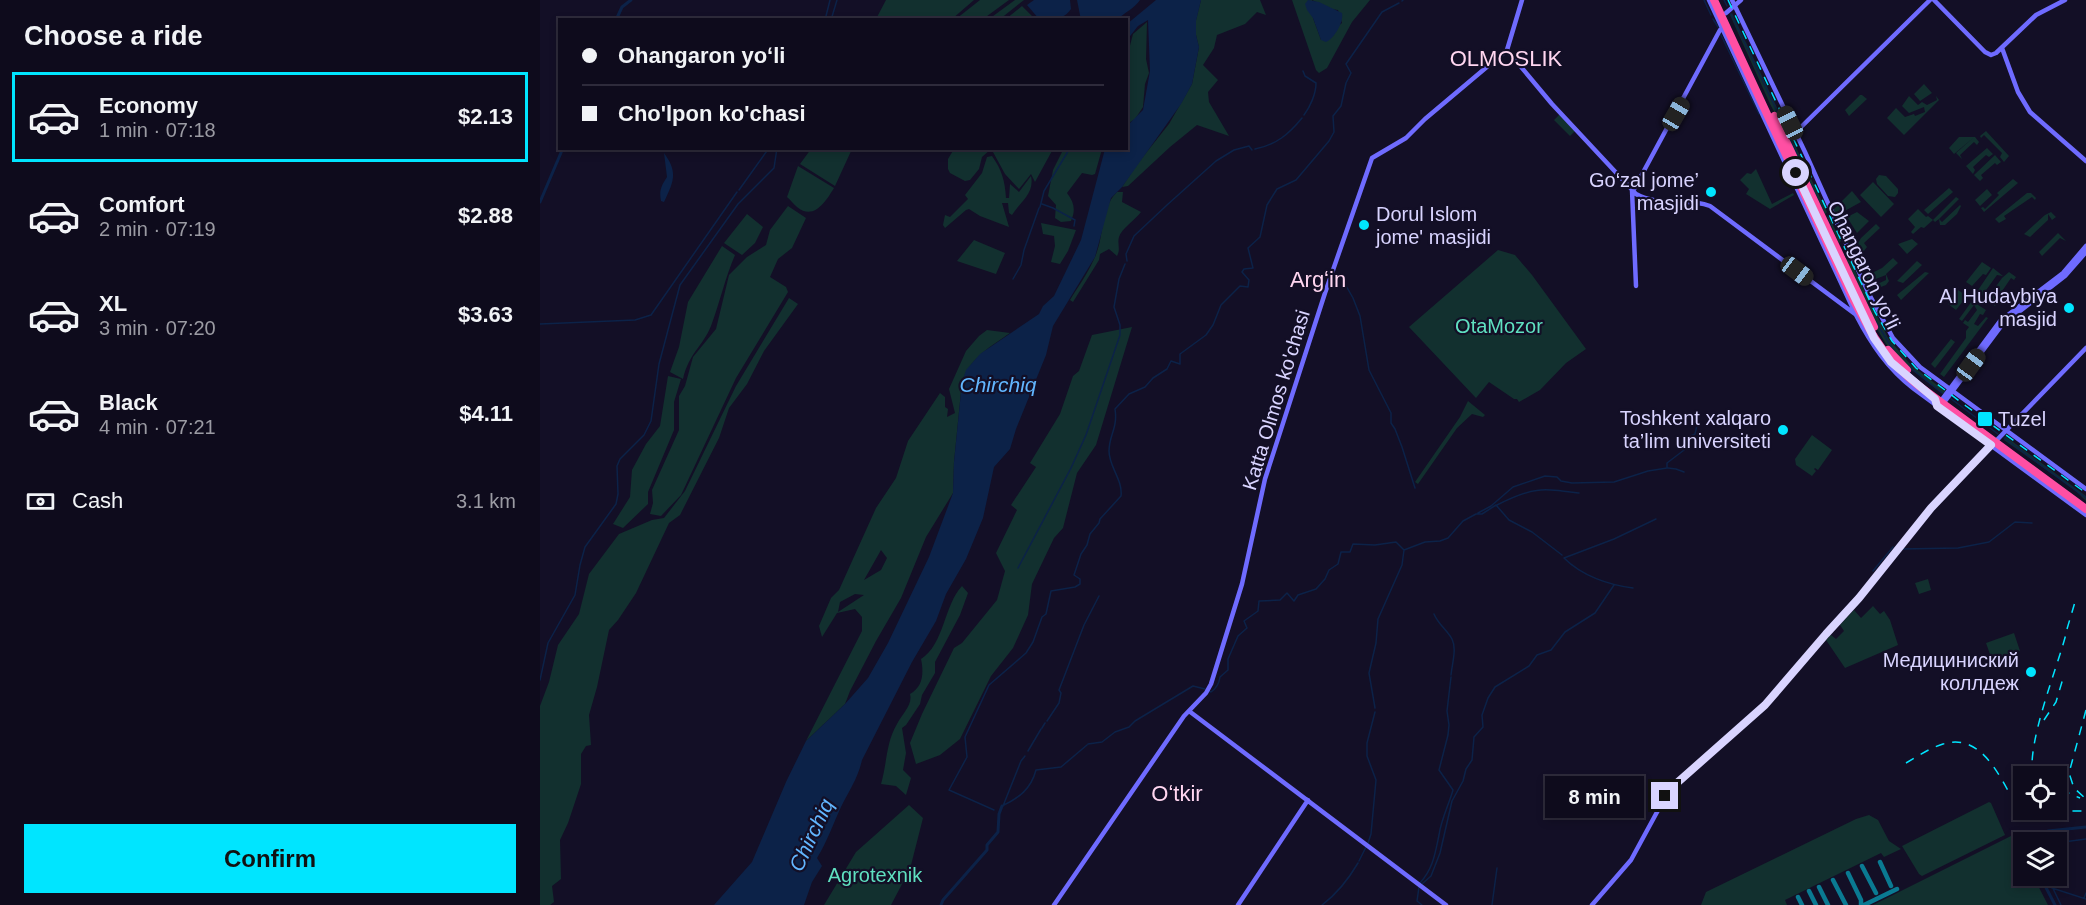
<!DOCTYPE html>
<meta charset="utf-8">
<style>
body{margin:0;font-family:Arial,sans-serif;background:#171425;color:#f1f3f6;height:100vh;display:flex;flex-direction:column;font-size:22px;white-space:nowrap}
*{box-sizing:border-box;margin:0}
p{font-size:20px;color:#9b9ba3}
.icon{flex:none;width:33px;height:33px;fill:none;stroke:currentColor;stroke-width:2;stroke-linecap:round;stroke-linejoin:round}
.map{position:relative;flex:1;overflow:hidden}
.panel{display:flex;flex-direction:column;background:#0e0b1c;width:540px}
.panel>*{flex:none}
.top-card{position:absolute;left:18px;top:18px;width:570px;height:132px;border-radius:0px;box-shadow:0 3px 9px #0003,0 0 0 2px #2e2b3b;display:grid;align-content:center;height:132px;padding:0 24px;background:#0e0b1c}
.controls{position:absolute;left:1473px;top:766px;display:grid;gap:12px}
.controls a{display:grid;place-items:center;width:54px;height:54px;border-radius:0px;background:#0e0b1c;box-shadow:0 3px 9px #0003,0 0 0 2px #2e2b3b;font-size:30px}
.end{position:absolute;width:27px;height:27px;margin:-14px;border:8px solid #d9d4ff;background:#111;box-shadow:0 0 0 3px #111}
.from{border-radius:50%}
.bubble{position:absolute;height:42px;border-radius:0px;background:#0e0b1c;box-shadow:0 3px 9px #0003,0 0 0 2px #2e2b3b;font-size:20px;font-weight:700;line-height:42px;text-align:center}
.car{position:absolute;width:18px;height:36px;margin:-18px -9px;border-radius:8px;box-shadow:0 0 4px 2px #0007;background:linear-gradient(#222 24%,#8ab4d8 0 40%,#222 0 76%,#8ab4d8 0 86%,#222 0)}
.top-card b{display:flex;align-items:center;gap:21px;height:57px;font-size:22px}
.top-card b+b{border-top:2px solid #2e2b3b}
.top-card i{width:15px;height:15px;background:#f1f3f6}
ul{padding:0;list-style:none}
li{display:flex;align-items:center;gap:18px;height:90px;margin:0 12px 9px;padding:0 12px;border:3px solid transparent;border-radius:0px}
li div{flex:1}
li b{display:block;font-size:22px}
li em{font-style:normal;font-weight:700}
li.on{border-color:#00e5ff}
li>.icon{width:54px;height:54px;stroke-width:1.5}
h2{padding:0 24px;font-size:27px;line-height:72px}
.pay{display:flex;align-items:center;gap:15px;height:66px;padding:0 24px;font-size:22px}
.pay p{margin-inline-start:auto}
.cta{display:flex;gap:12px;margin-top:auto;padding:12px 24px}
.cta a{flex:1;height:69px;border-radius:0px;background:#00e5ff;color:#111;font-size:24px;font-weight:700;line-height:69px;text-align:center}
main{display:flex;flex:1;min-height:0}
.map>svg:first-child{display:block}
</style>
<main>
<section class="panel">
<h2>Choose a ride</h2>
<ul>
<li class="on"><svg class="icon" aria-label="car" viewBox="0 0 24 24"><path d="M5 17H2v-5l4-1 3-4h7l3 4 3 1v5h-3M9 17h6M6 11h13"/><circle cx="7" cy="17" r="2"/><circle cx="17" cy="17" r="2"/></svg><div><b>Economy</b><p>1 min · 07:18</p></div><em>$2.13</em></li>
<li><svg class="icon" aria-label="car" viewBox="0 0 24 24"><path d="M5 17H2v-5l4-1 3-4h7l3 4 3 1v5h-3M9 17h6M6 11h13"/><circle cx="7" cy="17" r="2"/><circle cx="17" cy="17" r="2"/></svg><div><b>Comfort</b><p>2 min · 07:19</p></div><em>$2.88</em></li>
<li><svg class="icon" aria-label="car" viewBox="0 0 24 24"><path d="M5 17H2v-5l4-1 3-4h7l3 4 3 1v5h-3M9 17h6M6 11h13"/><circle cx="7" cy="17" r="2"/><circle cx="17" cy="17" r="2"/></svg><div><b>XL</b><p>3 min · 07:20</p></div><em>$3.63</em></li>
<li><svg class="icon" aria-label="car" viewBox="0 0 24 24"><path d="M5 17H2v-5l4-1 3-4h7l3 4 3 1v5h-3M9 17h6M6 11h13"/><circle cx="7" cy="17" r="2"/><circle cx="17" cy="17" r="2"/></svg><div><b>Black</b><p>4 min · 07:21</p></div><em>$4.11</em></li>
</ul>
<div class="pay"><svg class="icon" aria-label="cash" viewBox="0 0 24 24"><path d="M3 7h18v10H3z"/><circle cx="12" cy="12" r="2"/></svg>Cash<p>3.1 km</p></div>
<div class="cta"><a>Confirm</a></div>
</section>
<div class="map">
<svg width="1546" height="905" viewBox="0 0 1546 905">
<rect width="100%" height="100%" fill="#130f26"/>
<path fill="#12302f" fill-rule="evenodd" d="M346,0H434L412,19H336Z
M440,0H469L443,19H416Z
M475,0H484L460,19H449Z
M661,0H720L726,15L717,12L705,24L677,35L674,48L663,65L678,80L668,92L669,102L689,136L657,125L630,147L588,186L582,187L598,163L629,124L652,84L659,47L656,35V20Z
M752,0H830L812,22L787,68L779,73L776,70ZM772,0L791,9L798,10L802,23L781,40L773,18Z
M482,6L495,19H466Z
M1192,13L1250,135L1247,136L1230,104L1190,15Z
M607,22L606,59L609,73L605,84L603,107L595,119L587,124V57L593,34Z
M1384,84L1392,93L1380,101L1374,94Z
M1320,95H1322L1327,99L1309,116L1305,110Z
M1369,96L1378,105L1382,102L1387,105L1397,100L1396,96L1399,100L1364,135L1347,118L1356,108L1365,117L1374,114L1375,116L1385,112L1384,107L1369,113L1362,106Z
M1020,114L1035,131L1030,136L1014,120Z
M1446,131L1469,156L1464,162L1460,157L1462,153L1444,135L1441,138L1440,136Z
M1251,137L1287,212L1285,214L1248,139Z
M1419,137H1435L1439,142L1437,145L1434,142L1420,155L1422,159L1416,153L1433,138L1414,154L1409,148Z
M524,148L562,149L555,174L552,175L542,173L527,193C534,202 536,210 531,221L521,222L515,218L516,205L508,196L513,170Z
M1447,148L1453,154L1449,157L1446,155L1433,167L1435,170L1433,174L1426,166Z
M271,149H312L295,186L260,164Z
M414,149V148L451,149L442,157L439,169L430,180L425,181L410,173L408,169V159Z
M457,149V148L513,149L495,182L491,174L479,189L465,174L453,152Z
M1455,155L1461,162L1457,165L1455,163L1441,175L1443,178L1440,181L1434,175Z
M452,156C462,170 465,181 466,198H469L470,184L479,192L491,176C495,194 479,203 472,215L469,213L468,203H462L469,227L440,216L429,209L426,210L405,228L403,225L405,215L410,217L428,199L425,195L442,173L447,157Z
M258,166L294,188C286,201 274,221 257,207C253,204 251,200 247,197Z
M1216,169L1232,204L1253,193L1254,195L1230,209L1206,194L1209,189L1200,180L1207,173L1211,174Z
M1339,175L1346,176L1358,189V193L1355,197L1348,196L1337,184L1336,179Z
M1473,179L1478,183L1444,212L1441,208L1443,207L1445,209L1459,195L1457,193Z
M1333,182L1354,204L1341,217L1320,195Z
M1409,188L1413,192L1388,214L1384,210Z
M1447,189L1452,195L1440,206L1435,200Z
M1312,191L1321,202L1301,213L1302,217L1296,220L1292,211Z
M577,192H583L582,202L601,212C596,219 581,229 579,237C577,244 581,249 577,256L569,249L560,254L559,260L533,302L530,300C538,287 548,273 554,259C565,238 559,210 577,192Z
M1487,193H1491L1496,198L1495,200L1492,197L1464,216L1466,219L1459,223L1455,219Z
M1416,197L1419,199L1399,219L1402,222L1420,205L1421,206L1417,214L1405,225H1400L1399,219L1395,222L1393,220L1384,228L1381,227L1373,234L1371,232L1375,227L1368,219L1378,209L1386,217L1388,216L1393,220Z
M248,206L266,218L252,248L238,259L230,277L246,287L248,292L196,378L141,495L121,516L110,514L113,503L112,490L139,430V396L145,386L153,357L176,329L189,275L207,257L226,245L230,230Z
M1317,212L1329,221L1317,233L1307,217Z
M1511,212L1516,217L1512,220L1508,214V220L1490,237L1484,234L1505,215Z
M207,214L223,227L215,243L202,255L184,243Z
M1287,216L1289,217L1301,241L1299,243L1304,255L1307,254L1348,338L1371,365L1405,391L1403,394L1364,364L1346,344L1334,324Z
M501,223L536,230L528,251L520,264L511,262L515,246L514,236L503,234Z
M1336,224L1340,228L1324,243L1327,247L1323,252L1318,243L1321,238Z
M1518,233L1526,241L1520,238L1502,256L1499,252Z
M1372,239L1378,244L1367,254L1358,244Z
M434,240L465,253L456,274L417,261Z
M182,246L195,255C185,278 180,302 171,326C163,346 149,353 143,379L130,372L139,347L148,302Z
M958,250L975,255L992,275L1046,349L1026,363L1000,390L979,402L977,399H974L949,382L936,398L869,327Z
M1353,258L1358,263L1346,274L1349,281L1346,285L1333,290L1331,287L1346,280V275L1328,282L1326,276L1342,268Z
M1377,261L1382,265L1363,283L1357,281Z
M1442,262L1451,268L1446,275L1443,274L1432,286L1426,282Z
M1453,268L1463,276L1457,275L1439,300L1442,302L1441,303L1434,296Z
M1385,272L1389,273L1361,300L1357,295Z
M1469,272L1476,277L1474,280L1471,278L1458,297L1460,299L1455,306L1446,300L1462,278Z
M1418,290L1427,296L1416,310L1408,304Z
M249,298L258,304L224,351L207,384L189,408L179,438L140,515L129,523L96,593L78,620L69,630L57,687L49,715L51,745L46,746L41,754V784L28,823L20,840L21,879L12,886L14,902L10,905H0V706L9,682L18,645L39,614L49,574L79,534L112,520L124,518L145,491L196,386Z
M1432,301L1446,310L1443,315L1440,314L1434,324L1438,326L1446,317L1448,318L1404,377L1400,374L1426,338V331L1429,327L1423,323L1425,320L1428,322L1437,310L1434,305L1422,321L1419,319Z
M592,327L556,445L537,473L523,528L514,538L492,584L488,615L473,648L451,676L420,739L400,755L376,764L370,743L382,714L414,648L422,643L457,600L465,571L456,553L477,510L471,505L496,467L490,463L520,414L533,376L539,371L552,335Z
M447,330L470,333C450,347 430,358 422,382L414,462L413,493L386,537L361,598L336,641L310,691L305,704L266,741L322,631V617L315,609L297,613L282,637L279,626L291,598L299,590L336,508L356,478L368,441L400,393L405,397V407L408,409L407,417L415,413L409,389L426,351L439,336ZM341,550L347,558L341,570L324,580ZM315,594L324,595L298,612L300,602Z
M1411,339L1415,342L1395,368L1391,364Z
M128,376L141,379L134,402V430L108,492V504L83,528L73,524L90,497L92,470L106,444L120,426Z
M928,401L945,415L943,417L932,414L917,428L878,484L875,482L920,417Z
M1272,435L1292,450L1278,470L1275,468L1274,469L1276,471L1272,476L1256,465L1255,459Z
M1465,436L1546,496V501L1536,491L1464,440Z
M1388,579L1391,590L1379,594L1375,583Z
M422,586L428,593L420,615L395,662V673L382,695L380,704L366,725L362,728L366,753L363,770L371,778L366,795L356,786L341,784C347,764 346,742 357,724C362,714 373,705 370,694C383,687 384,673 381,659C404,645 404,605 422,586Z
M1333,606L1340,614L1344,611L1350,620L1358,645L1305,668L1286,640L1291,635L1296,639L1304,631L1300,625L1314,610L1321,618Z
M1474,633L1480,651L1452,660L1446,643Z
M1449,802L1451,803L1465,835L1382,876L1379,874L1362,846Z
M369,805L383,818L370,869L351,905H284L316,852Z
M1329,815L1338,820L1349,841L1361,849L1344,857L1341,853L1245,900L1247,905H1161L1166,892L1316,819Z
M1473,835L1483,856L1484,876H1493L1508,905H1333Z"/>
<path fill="#0c2248" d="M494,0H530L531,9C524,20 511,20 499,19L487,5Z
M537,0H600C595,8 585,12 578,19L541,20Z
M616,0H661L656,21V35L659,47L652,84L641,104L582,187L571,198L555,257L513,326L506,355L476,429L470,449L454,467L443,518L426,559L406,594L396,621L372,662L322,760C318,778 309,791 301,807C293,824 287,842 277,858L282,866L272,882L264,905H174L212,862L246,782L266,741L305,704L328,678L348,643L389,557L413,493L414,462L422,382L426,370L440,354L499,314L503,306L514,296L541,240L565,149L586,148L587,126L603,110L610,71L608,20L598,26L587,40V24Z
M768,0L779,2L802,13C804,22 794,39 786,42L781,40L773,18L767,10L765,4Z
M124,153C138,172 134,181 124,202L121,201C119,191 121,186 127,177Z"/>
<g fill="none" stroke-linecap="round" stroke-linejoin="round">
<path stroke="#0c2248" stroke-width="1.5" d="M1164,0L1171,15
M1184,0L1187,6
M862,1L863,0
M1191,14L1248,134
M1173,19L1178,27
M285,20L290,0
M291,20L297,0
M1181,35L1219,114
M763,71L765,76L776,83C776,94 770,107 764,115
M1250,139L1284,213
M715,149C736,145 749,134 762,118
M199,190L229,148
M502,204L513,208L535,220L534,226
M500,207L504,191L530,148
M1286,217L1290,226
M587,261L586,254L594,236L627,205L676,161L694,150L709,146L712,150
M473,279L481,265L484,250L499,208
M805,284L813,298L820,316L829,370L851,413V423L855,429L862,447L875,488
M1336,322L1354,351
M0,324L95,320L111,315L197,192
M1367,365L1402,393
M1410,398L1458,434
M1148,437L1155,434L1158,421
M1464,438L1546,498
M1128,468L1136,469L1144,472
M957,505C993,487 1000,488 1039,493
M938,513L951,506L973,487L1005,476L1017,477L1021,481L1032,483L1074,482L1108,471L1127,468V463L1148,447V441
M1361,549L1418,548L1449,542L1475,522L1492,523
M478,568L531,468L546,435L580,335V325L574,307L579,279L585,264
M1333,571L1353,547
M1093,588C1069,585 1042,576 1024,558L1074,539L1116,519
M894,614C898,624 907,630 912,639C917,649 912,664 911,675
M0,680L8,643L35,595L40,565L45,547L76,504L78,494L77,466L80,459L104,435L111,421L119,364L140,285L198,204L234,168L237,148
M669,691L671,692C677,688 679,684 680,677L688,670V659L698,636L707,628L704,621L718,611L719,601L740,600L747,593L754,601L758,595L776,589L785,579L789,570L798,564L801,552H810L813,544L835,545L856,542L864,550
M835,708L829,673L836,643L838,619L862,565L864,550L885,542L900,541L908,538L923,521L936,514H942L956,505L969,520L992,532L1022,555
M507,721L519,703L521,693L519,690L544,625L559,596
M502,728L505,723
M548,744L562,742L575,732L589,727L595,721L653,686L665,689
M488,751L501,729
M462,806C479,798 491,789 496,770L521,767L547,745
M463,806L481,761L485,756
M454,810L409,790L427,757L425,737L449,685L486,653L493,642L502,617L506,614L511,591L535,587L540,584V579L534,575L541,554L547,545L550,534L559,523L560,519L581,496C583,480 569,467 569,451C569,435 578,428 575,409L589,394L605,387L613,378L627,369L631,361L640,364V354L666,335L673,325L681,305L700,286L708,287L709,280L702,272L704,269L713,268L708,248L720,237L727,205L737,189L756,180L789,141L794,132L793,116L801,106L806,83L811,73L806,64L842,12L859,3
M828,843L831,834L836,780L827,756V743L835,712
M1516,843L1546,839
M819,861L826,847
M1507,876L1521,905
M880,883C893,869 895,854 899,835C901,820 909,804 913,790L899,770L908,735L909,725L907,711L911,677
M882,884L891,876L900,853L912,801L923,781L926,769L932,760L934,737L943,727L942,715L948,698L955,687L989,666L997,655L1011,650L1025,632L1055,613L1074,585
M879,887L877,901L882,905
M1512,888L1546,899
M1544,898L1546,893
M782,905C798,893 808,880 818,863
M952,905L957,868"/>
<path stroke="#0c2248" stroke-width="3" d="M76,20L82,7L91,0
M0,202L23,148
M1502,843L1508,831L1546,827
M1500,876L1515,905
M401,905L403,900L447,850V845L458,832L459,814L462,806"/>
<path stroke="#0a7a92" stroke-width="4.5" d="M1340,862L1351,886
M1322,866L1336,893
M1308,873L1321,900V905
M1293,880L1306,905
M1279,887L1288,905
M1269,891L1276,905
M1258,897L1262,905
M1324,905L1357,889"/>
<path stroke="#6f6bff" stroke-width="4.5" d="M1169,0L1316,315C1331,344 1348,369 1374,389L1546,515
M1192,0L1265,152L1329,294L1353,338L1380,367L1546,489
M1394,0L1445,52L1451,55L1456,53L1496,15L1525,0
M1186,13L1201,0
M1462,48L1478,92L1490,112L1546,161
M967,50L1012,104L1096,194C1118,207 1147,197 1170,206L1315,314
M967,50L982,0
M1245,138L1255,133L1390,0
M1092,190L1096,286
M1093,191L1180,30L1183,29
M1403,398L1460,321L1523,273L1546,246
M1406,400L1462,325L1525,276L1546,252
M649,711L906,905
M514,905L644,716L666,693L671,684L702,584L725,479L785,293L832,158L866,138L885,119L967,50
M698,905L768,800
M1052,905L1091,860L1129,790L1225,705L1286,634L1319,599L1391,508L1546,348"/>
<path stroke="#ff4fa3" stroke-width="8" d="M1174,0L1314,301C1332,336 1347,361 1379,386L1546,509
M1234,116L1334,327
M1348,350L1367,370"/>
<path stroke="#00e5ff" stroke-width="1.5" stroke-dasharray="9 8" stroke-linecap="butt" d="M1188,0L1335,312L1352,341L1376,368L1426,406L1546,493
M1527,629L1535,602
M1546,710L1529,773L1534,788L1546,799
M1504,720L1516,702L1524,675
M1366,763C1378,756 1390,748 1403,744C1439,733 1457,771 1471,796
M1493,777C1486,744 1517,669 1526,634
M1521,790L1540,798
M1516,807L1530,811H1546"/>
</g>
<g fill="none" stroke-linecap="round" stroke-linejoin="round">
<path stroke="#d9d4ff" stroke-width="8" d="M1125,796L1129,790L1225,705L1286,634L1319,598L1391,508L1451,445L1397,406L1395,399L1351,362L1334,338L1256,173"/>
</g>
<g fill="#00e5ff" stroke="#130f26" stroke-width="2">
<circle cx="1171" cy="192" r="6"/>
<circle cx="824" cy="225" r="6"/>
<circle cx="1529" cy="308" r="6"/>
<rect x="1437" y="411" width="16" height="16" rx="3"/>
<circle cx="1243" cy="430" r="6"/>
<circle cx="1491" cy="672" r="6"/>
</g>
<g text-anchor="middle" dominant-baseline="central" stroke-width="4.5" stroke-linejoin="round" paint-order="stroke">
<g font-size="20" fill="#d9d4ff" stroke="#130f26" text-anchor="end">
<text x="1159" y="180">Go‘zal jome’<tspan x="1159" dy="23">masjidi</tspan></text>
<text x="836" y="214" text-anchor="start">Dorul Islom<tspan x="836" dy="23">jome' masjidi</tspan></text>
<text x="1517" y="296">Al Hudaybiya<tspan x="1517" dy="23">masjid</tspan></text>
<text x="1231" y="418">Toshkent xalqaro<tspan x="1231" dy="23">ta’lim universiteti</tspan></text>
<text x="1458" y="419" text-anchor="start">Tuzel</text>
<text x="1479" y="660">Медициниский<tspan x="1479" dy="23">коллдеж</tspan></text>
</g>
<g font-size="20" fill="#d9d4ff" stroke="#130f26">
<text transform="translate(1324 265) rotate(64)">Ohangaron yoʻli</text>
<text transform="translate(736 400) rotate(-73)">Katta Olmos ko'chasi</text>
</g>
<g font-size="20" fill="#5fe0c0" stroke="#130f26">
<text x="959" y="326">OtaMozor</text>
<text x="335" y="875">Agrotexnik</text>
</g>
<g font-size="21" font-style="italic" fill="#62b6ff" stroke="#130f26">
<text x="458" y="384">Chirchiq</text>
<text transform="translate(271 835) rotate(-65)">Chirchiq</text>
</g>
<g font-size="22" fill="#ffd6f0" stroke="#130f26">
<text x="966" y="58">OLMOSLIK</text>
<text x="778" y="279">Argʻin</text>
<text x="637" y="793">Oʻtkir</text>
</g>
</g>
</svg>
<div class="controls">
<a><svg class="icon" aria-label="locate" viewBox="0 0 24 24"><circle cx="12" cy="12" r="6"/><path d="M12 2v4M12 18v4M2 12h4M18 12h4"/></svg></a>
<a><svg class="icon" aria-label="layers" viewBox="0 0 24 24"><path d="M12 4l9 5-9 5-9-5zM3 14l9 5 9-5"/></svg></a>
</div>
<i class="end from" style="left:1256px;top:173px"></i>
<i class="end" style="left:1125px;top:796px"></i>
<div class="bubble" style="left:1005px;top:776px;width:99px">8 min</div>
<i class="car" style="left:1136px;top:114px;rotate:30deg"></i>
<i class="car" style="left:1250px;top:123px;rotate:334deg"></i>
<i class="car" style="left:1257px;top:271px;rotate:127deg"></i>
<i class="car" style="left:1431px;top:365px;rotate:36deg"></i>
<div class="top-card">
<b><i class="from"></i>Ohangaron yoʻli</b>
<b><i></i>Cho'lpon ko'chasi</b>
</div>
</div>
</main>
